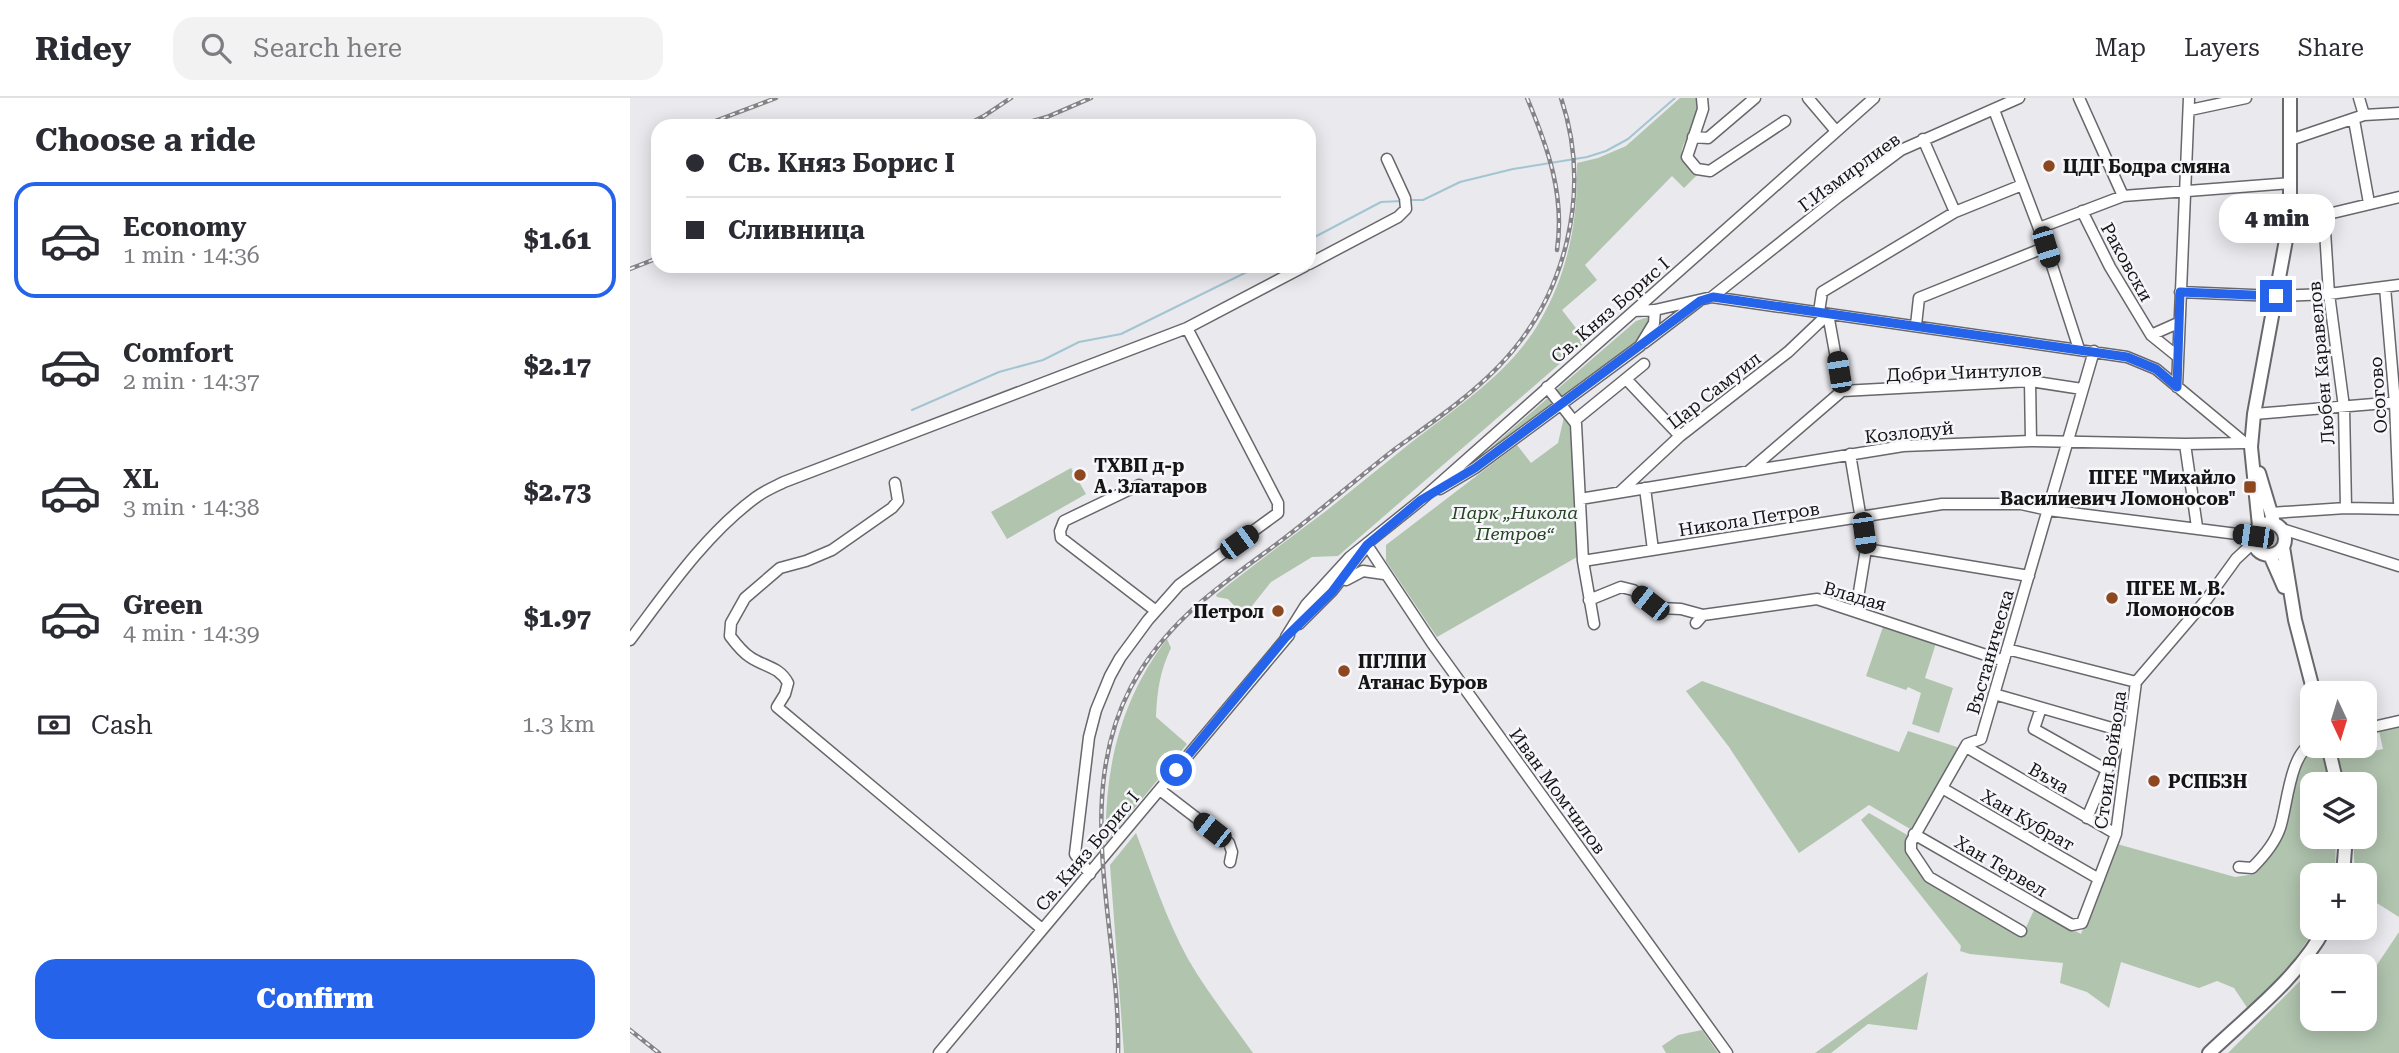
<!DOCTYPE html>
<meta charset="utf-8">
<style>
body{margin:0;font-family:"Roboto Serif",serif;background:#f2f2f3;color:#2b2b33;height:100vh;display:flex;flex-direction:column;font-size:26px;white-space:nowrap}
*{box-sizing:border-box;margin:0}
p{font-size:23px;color:#7c7c81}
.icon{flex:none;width:38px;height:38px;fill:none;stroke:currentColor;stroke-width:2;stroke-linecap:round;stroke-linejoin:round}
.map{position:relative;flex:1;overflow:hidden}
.details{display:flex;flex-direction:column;background:#fff;width:630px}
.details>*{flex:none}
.banner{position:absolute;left:21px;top:21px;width:665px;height:154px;border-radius:21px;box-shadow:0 4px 18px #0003;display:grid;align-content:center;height:154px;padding:0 35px;background:#fff}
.needle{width:46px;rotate:176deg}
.controls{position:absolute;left:1670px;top:583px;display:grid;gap:14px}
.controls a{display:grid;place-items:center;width:77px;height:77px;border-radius:14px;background:#fff;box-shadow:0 4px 18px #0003;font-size:35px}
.end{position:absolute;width:32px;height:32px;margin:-16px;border:9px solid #2563eb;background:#fff;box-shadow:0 0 0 4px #fff}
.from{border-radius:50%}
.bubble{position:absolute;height:49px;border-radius:21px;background:#fff;box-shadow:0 4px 18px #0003;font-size:23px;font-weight:800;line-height:49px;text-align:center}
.car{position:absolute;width:21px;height:42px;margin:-21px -10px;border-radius:9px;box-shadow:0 0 5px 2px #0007;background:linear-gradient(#222 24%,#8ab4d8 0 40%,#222 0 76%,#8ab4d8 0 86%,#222 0)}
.banner b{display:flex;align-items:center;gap:24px;height:66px;font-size:26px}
.banner b+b{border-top:2px solid #e1e1e2}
.banner i{width:18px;height:18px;background:#2b2b33}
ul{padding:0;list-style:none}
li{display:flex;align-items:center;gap:21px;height:116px;margin:0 14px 10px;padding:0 21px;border:4px solid transparent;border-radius:21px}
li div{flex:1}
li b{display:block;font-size:26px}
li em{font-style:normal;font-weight:800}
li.active{border-color:#2563eb}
li>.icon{width:63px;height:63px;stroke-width:1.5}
h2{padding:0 35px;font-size:32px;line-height:84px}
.pay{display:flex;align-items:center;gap:18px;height:77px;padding:0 35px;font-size:26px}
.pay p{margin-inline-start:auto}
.cta{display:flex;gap:14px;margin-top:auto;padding:14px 35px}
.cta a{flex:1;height:80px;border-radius:21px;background:#2563eb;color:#fff;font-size:28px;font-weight:800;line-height:80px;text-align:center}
header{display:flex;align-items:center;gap:42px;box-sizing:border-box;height:98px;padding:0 35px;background:#fff;border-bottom:2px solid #e1e1e2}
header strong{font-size:33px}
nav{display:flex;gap:38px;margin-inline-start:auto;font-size:24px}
.search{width:490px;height:63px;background:#f2f2f3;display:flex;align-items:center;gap:18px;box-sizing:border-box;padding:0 24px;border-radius:21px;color:#7c7c81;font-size:26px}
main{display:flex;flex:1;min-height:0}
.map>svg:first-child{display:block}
</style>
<header>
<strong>Ridey</strong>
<div class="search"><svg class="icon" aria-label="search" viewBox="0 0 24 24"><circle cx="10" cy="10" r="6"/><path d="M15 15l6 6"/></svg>Search here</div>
<nav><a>Map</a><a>Layers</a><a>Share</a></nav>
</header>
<main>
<section class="details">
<h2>Choose a ride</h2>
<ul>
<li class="active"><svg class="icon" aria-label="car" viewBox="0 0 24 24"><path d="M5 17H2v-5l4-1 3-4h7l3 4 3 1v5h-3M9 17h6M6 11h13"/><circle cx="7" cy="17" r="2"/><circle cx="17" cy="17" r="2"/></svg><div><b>Economy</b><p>1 min · 14:36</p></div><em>$1.61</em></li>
<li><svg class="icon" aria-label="car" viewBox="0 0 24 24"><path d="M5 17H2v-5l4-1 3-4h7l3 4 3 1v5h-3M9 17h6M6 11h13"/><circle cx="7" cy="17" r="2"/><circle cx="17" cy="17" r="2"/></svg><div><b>Comfort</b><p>2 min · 14:37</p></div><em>$2.17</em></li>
<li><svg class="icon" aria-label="car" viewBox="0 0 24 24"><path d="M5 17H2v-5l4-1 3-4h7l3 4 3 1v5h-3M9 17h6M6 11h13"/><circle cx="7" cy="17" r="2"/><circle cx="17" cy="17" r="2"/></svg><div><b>XL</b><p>3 min · 14:38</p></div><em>$2.73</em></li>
<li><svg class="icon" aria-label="car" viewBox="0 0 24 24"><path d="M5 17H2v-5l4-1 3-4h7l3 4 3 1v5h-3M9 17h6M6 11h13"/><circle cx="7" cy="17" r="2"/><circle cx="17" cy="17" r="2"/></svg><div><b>Green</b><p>4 min · 14:39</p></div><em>$1.97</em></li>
</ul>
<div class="pay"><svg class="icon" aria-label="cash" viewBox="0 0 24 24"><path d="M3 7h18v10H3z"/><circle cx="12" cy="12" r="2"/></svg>Cash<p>1.3 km</p></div>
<div class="cta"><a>Confirm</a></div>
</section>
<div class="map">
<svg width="1769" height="955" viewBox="0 0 1769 955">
<rect width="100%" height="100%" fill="#e9e9ee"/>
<path fill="#b0c4ae" d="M1050,0H1068C1068,5 1070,13 1069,17C1062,41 1034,55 1069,75L1054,90L1042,78L955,167L967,182L932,212L956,243L708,458L682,459L641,484L614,518L598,501L587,499L586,497C622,468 659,441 696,413C725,390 754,366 783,343C828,308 881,274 910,223C939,173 948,121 947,65L968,60L996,48Z
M1018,219L1019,224L1006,244L930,301L924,294L1006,223Z
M919,299L923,305L843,368L841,367Z
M934,319L942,330L947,459L807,539L756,463V447L887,347L901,365L928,345Z
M441,370L456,396L377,441L361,414Z
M1254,526L1306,545L1295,580L1323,590L1309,635L1282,626L1291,595L1278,589L1276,592L1236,578Z
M537,541L541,550C530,573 527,593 526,619L557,646L476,745C474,670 491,601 537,541Z
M1072,583L1269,654L1278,633L1330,650L1282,732L1239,707L1169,755L1099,649L1056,593Z
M1769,629V819L1734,797V777H1725L1723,739L1734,738V686H1713L1707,661L1753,651L1749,633Z
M1685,648H1690L1699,686H1682V738L1706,739L1705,777H1682V830H1686L1661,866L1618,911L1604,890L1587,883L1569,890L1491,864L1479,910L1457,894L1430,885L1433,865L1340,856L1330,853L1331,848L1231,722L1239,715L1279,738C1279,758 1283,769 1296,783L1392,838L1404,812L1451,836L1487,746L1605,779L1625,776L1640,756L1675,655Z
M506,735C522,777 536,821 558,861C577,894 601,924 623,955H494L480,767Z
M1769,834V955H1598L1675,878L1682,882V920H1734V886Z
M1298,874L1287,932L1238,926L1201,955H1185Z
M1072,932L1088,955H1036L1032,948L1048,937Z"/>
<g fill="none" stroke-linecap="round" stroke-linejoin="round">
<path stroke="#a3c5d1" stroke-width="2" d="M778,102H793L830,84L883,71L957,59L976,53L998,41L1045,0
M679,142L751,104L772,103
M282,312L369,274L413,262L449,244L491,236L629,168"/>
<defs>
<path id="minor" d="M1072,0L1073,11L1057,59L1067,71L1080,73L1155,23
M1178,0L1206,33
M1449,0L1493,98
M1729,0L1734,17
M1364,12L1416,149L1449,251
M1560,12L1616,0
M1724,22L1739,105
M1063,39L1078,40L1125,0
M1293,41L1325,114
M1660,42L1734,17L1769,15
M1452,113L1480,169L1521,237L1547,258
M1694,117L1699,196L1714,309L1716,410
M1660,120L1694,117L1769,99
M1409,130L1493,98L1661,85
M679,166L768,119L776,111L775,100L757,61
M1755,189L1765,305L1769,404
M1550,194L1646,198L1699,196L1769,187
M1082,199L1208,99L1271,52L1389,0
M1004,213L1025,212L1082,199L1497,259L1526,271L1615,345
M1189,214L1192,194L1325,114L1392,87
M1198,216L1212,293
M1286,227L1289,200L1416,149
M1521,237L1548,225
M1014,245L1069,203
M997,282L1050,338
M1400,283L1401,343
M917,289L946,326L953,463L964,526
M1547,289L1559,0
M1624,316L1768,304
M944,323L1014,266
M1555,346L1567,429
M1220,356L1236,451L1226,512
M1119,373L1212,293L1400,283L1452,291
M265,385L268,403L262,410L202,452L176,463L150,470L115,500L101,525L100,538C106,546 112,554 120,559C134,569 149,568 158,585L155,596L147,609L412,831
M509,387L434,423L430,433L431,440L526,513
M1015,390L1023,452
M810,391L845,370L1010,248L1024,225L1025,212
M990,394L1050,338L1158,254L1198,216
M950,401L1273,348L1401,343L1555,346L1615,345
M1641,415L1716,410L1769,411
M1652,431L1769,468
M737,447L802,545L1097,955
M1236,451L1399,478
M953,463L1312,406H1391L1418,412L1623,438
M716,482L733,473L754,476
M959,502L991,489L1003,492L1030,510L1051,511L1073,517
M1066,525L1073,517L1187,501L1374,563
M669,526L702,493L733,453
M656,539L676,507L720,459L791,402L1244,0
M0,542C37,493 75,437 125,400C134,393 144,389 154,384L557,230L675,168
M1377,551L1506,584
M1364,596L1499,635L1487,648L1457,720
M1411,610L1404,631L1477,672
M1734,631L1769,623
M1336,649L1486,736
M1312,690L1469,781
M530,692L599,745L602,754L600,764
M1284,736L1442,827L1452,825L1486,736L1506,584L1577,501L1606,461L1623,445
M1609,769L1622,770C1633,759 1645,745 1650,730C1657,709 1660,655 1682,646
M460,776L445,756L459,639L466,612L480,578L490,560L518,522L549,487L648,415V405L557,230
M1391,833L1299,779L1281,752V744L1337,646L1351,641L1464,253
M309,955L659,537"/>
<path id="major" d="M1629,375L1644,425
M1623 441a16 16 0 1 1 32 0a16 16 0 1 1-32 0Z
M1629,428L1621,349L1624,316L1660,120V0
M1653,449L1665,522L1684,595
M1640,457L1654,489
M1698,648L1707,686
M1713,777L1716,738
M1579,955C1620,916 1668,880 1695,830"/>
</defs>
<use href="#minor" stroke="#67676c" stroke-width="13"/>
<use href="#major" stroke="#67676c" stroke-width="16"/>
<use href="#minor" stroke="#fff" stroke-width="10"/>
<use href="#major" stroke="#fff" stroke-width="12"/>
<defs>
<path id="rail" d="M897,0C918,50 935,97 927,152
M72,28L146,0
M335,28L354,18L381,0
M385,28L417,19L461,0
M0,171L28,160
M0,932L29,955
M488,955C491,836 441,702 501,589C536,523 590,488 648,445C688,415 725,382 765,351C801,325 838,300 869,268C937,198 962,92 931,0"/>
</defs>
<use href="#rail" stroke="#848487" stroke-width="4.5"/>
<use href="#rail" stroke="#f6f6fb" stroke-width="2" stroke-dasharray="5" stroke-linecap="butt"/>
</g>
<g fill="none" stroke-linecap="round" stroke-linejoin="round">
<path stroke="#2563eb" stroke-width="9" d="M546,672L656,539L702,494L737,447L791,402L845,370L1070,203L1083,199L1497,259L1526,271L1547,289L1550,194L1646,198"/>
</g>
<g fill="#8d481f" stroke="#f6f6fb" stroke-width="2.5">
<circle cx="1419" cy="68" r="7"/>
<circle cx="450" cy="377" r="7"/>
<rect x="1613" y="382" width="14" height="14" rx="3.5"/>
<circle cx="1482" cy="500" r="7"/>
<circle cx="648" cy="513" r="7"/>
<circle cx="714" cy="573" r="7"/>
<circle cx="1524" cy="683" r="7"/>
</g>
<g text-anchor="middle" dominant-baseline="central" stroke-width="5" stroke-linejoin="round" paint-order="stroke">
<g font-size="18" font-weight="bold" fill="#151516" stroke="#f6f6fb" text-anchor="start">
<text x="1433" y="68">ЦДГ Бодра смяна</text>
<text x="464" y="367">ТХВП д-р<tspan x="464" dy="21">А. Златаров</tspan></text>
<text x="1606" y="379" text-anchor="end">ПГЕЕ "Михайло<tspan x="1606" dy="21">Василиевич Ломоносов"</tspan></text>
<text x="1496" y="490">ПГЕЕ М. В.<tspan x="1496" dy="21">Ломоносов</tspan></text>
<text x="634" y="513" text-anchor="end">Петрол</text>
<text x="728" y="563">ПГЛПИ<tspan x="728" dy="21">Атанас Буров</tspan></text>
<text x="1538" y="683">РСПБЗН</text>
</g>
<g font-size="18" fill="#151516" stroke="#f6f6fb">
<text transform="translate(1219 74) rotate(-36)">Г.Измирлиев</text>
<text transform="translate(1497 164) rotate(61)">Раковски</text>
<text transform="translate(980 212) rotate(-41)">Св. Княз Борис I</text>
<text transform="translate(1691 265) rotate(-95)">Любен Каравелов</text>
<text transform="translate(1334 274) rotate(-2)">Добри Чинтулов</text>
<text transform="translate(1084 292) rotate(-38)">Цар Самуил</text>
<text transform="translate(1748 297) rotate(-94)">Осогово</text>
<text transform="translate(1279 334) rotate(-6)">Козлодуй</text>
<text transform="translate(1119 421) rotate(-9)">Никола Петров</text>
<text transform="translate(1225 498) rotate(16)">Владая</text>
<text transform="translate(1360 554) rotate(-74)">Въстаническа</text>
<text transform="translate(1480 662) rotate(-82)">Стоил Войвода</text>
<text transform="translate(1419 680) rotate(30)">Въча</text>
<text transform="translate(928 693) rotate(54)">Иван Момчилов</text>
<text transform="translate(1398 722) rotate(30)">Хан Кубрат</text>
<text transform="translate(457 753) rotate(-50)">Св. Княз Борис I</text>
<text transform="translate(1371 768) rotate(30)">Хан Тервел</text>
</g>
<g font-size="18" font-style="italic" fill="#254521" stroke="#f6f6fb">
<text x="885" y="414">Парк „Никола<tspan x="885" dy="21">Петров“</tspan></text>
</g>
</g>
</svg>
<div class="controls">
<a><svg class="needle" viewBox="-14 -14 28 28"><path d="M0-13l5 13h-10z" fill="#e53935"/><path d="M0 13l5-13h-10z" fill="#7c7c81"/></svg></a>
<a><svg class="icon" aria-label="layers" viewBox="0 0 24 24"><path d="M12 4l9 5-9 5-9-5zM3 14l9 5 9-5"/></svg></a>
<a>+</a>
<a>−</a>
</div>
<i class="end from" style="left:546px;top:672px"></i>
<i class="end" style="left:1646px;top:198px"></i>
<div class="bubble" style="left:1589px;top:96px;width:116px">4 min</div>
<i class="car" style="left:1416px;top:149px;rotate:163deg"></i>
<i class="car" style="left:1209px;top:274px;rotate:351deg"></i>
<i class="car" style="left:1234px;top:435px;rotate:172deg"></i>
<i class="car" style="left:1623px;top:438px;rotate:278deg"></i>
<i class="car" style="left:609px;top:444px;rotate:54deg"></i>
<i class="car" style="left:1020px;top:505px;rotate:308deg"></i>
<i class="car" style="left:582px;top:732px;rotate:308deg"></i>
<div class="banner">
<b><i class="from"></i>Св. Княз Борис I</b>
<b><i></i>Сливница</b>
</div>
</div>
</main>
